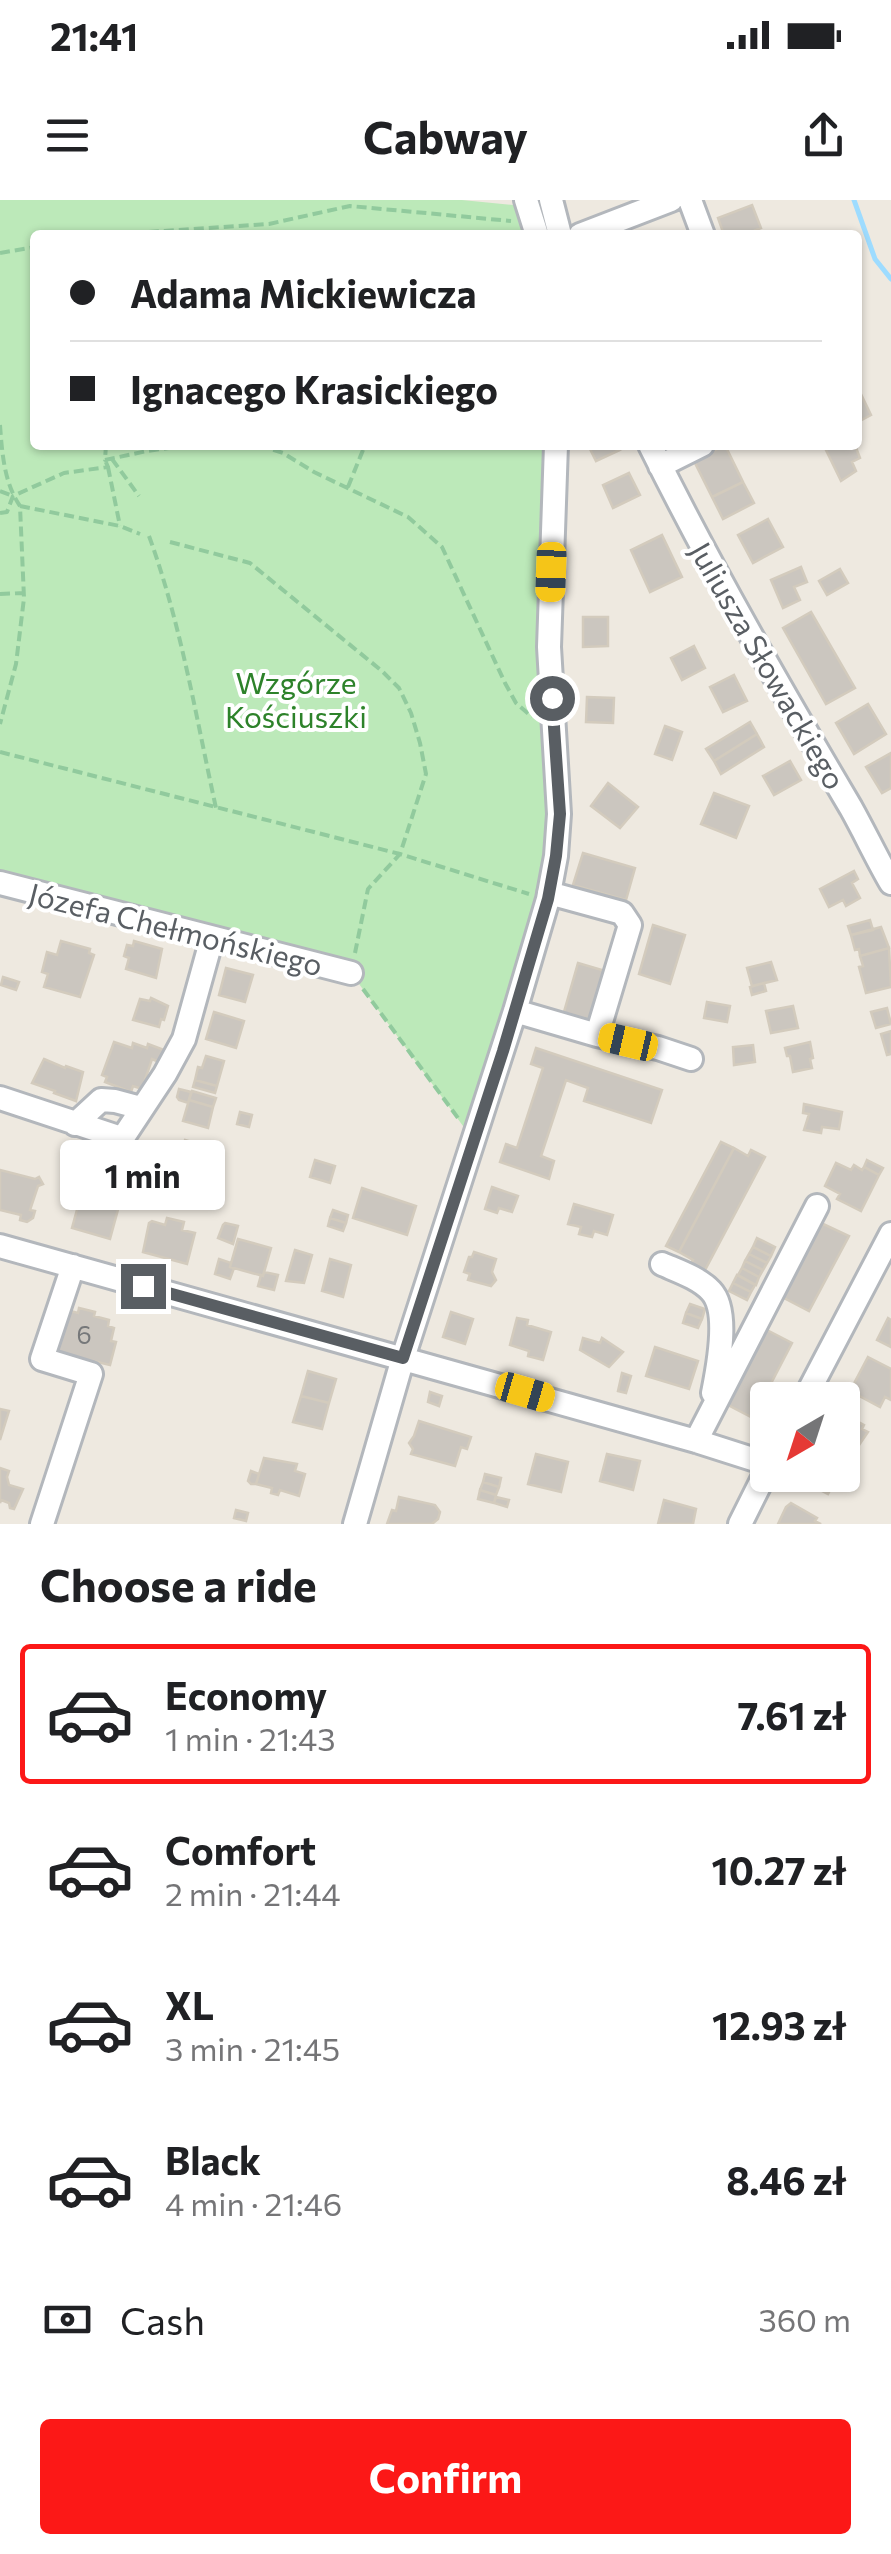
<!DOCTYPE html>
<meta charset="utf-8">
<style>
body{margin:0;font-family:Commissioner,sans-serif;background:#f6f6f6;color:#202124;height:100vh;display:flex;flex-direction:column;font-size:38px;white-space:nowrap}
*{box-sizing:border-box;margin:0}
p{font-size:32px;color:#757577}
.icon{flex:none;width:55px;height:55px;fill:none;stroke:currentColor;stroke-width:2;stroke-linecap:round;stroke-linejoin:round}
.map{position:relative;height:1324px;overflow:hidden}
.panel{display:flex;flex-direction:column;background:#fff;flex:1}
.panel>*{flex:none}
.hud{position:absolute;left:30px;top:30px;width:832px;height:220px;border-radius:10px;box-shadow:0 2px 8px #0004;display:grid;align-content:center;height:220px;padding:0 40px;background:#fff}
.needle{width:65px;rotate:219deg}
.tools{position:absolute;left:750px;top:1182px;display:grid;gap:20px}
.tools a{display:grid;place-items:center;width:110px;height:110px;border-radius:10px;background:#fff;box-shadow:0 2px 8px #0004;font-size:50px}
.end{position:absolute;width:45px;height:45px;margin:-22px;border:12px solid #595e63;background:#fff;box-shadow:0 0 0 5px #fff}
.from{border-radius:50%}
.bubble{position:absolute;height:70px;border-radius:10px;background:#fff;box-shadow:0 2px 8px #0004;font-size:32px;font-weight:700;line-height:70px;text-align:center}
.car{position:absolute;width:30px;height:60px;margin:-30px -15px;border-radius:12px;box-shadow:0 0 8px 2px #0007;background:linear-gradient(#f5c518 24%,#345 0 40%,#f5c518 0 76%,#345 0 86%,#f5c518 0)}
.hud b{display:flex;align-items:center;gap:35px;height:95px;font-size:38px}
.hud b+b{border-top:2px solid #e0e0e0}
.hud i{width:25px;height:25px;background:#202124}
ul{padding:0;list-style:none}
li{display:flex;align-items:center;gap:30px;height:140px;margin:0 20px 15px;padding:0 20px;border:5px solid transparent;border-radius:10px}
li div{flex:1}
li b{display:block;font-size:38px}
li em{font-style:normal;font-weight:700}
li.selected{border-color:#fc1817}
li>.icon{width:90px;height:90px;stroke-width:1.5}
h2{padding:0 40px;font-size:45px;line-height:120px}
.pay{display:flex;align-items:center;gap:25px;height:110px;padding:0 40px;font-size:38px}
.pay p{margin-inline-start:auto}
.action{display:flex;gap:20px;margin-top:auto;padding:20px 40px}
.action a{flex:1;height:115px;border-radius:10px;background:#fc1817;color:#fff;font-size:40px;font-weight:700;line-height:115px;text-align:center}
.status{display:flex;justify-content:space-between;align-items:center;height:70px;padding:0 50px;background:#fff;direction:ltr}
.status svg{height:28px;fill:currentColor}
header{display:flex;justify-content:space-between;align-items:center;height:130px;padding:0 40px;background:#fff;font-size:45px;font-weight:700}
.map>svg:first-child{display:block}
</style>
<div class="status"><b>21:41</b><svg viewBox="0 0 49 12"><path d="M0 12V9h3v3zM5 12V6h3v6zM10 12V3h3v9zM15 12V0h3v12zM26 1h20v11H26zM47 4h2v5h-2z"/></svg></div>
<header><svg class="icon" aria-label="menu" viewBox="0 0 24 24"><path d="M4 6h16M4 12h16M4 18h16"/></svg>Cabway<svg class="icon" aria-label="share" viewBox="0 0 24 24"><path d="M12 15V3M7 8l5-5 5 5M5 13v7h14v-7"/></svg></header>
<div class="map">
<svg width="891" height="1324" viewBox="0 0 891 1324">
<rect width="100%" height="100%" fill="#eee9e0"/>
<path fill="#bce9b9" d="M0,0H462L513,5L532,19L534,35H35V245H547L559,614L474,941L351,773L0,683Z"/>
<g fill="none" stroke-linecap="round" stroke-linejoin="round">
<path stroke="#9edcff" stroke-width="5" d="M854,0L875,59L891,79"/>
</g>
<path fill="#cbc6bf" stroke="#d3cbbd" stroke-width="2.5" d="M752,5L761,28L744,35H724L718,18Z
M859,190L871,215L858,222V191Z
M588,245H617L620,250L596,261Z
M725,245L743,282L712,297L694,261Z
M831,245H855L860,258L852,262L856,271L841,281L825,248Z
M629,273L640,295L613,308L603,285Z
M743,282L754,303L723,319L712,297Z
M768,319L783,347L753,363L738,335Z
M662,335L682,377L650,392L631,350Z
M801,367L807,382L794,387L800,400L783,408L771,380Z
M840,369L848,383L827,395L819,381Z
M811,412L855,488L826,504L783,428Z
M583,417H608V446L583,447Z
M694,446L705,468L682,480L671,458Z
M734,475L747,501L723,512L710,487Z
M587,497L614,498L613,523L586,522Z
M868,504L886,534L854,554L836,523Z
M750,522L757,534L714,561L706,549Z
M665,526L682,532L672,560L655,554Z
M757,534L764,547L721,574L714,561Z
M891,553V588L882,593L866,567Z
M790,561L801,580L774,595L763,576Z
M608,583L638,607L620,628L591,606Z
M714,593L749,606L736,638L701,624Z
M583,653L635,668L626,700L573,685Z
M854,671L858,679L852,683L860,698L846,706L843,700L829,707L820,689Z
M870,720L873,730L851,735L848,726Z
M653,725L685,735L670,784L639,774Z
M881,727L889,748L860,756L859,749L855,750L851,735Z
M61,741L90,749L89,753L94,755L80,797L44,787L48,774L42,772L47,752L57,755Z
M134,741L162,749L156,778L126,769L129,758L124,756L127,745L133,746Z
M889,748L891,787L866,793L859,767L863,766L860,756Z
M771,762L777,780L752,786L747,768Z
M578,763L609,772L595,821L564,812Z
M226,768L253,775L245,802L219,795Z
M3,777L19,782L16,790L1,785Z
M764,783L766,791L752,795L750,787Z
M151,798L168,806L164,820L161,819L159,827L133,820L140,799L150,801Z
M707,802L730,806L727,822L704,818Z
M793,806L798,828L771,833L766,811Z
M887,808L891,824L876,828L871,812Z
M214,812L244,821L236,848L206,839Z
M891,831V854L887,855L881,834Z
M114,842L132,848L133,843L147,848L148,844L164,850L159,862L152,859L142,889L133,886L131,892L105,882L107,877L102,875Z
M810,842L813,858L810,859L812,868L793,872L790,856H787L785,848Z
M753,845L755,862L734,865L733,847Z
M536,848L662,890L651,923L584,901L588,888L566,880L541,956L554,961L549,979L500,962L506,944L517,948L543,868L531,864Z
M206,856L224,861L217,886L195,880L198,867L202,868Z
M44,859L65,868L66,866L83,872L76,901L54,893L55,891L32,883Z
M195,880L217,886L215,893L193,887Z
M179,889L191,892L188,903L179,900L177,897Z
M192,891L216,898L213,907L189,900Z
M189,900L213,907L208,928L183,921Z
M804,904L842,912L839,929L822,927L821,933L804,930L809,914L803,913Z
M240,912L252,915L249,927L237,924Z
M185,940L209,947L199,972L175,963Z
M721,942L734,948L679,1052L666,1046Z
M734,948L748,956L751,950L765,957L704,1072L690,1065L693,1060L679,1052Z
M315,960L335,966L330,983L310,977Z
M867,960L883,968L879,975L864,967Z
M836,963L851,970L854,965L862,970L864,967L879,975L861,1011L837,999L840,994L825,986Z
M0,970L35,979L39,977L43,984L38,986L30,1010L35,1011L33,1018L27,1022L20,1020L21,1015L0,1010Z
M95,982L105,985L104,987L128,995L124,1008L119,1006L110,1039L72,1028L81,995L88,997L92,984Z
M492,987L518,996L512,1012L499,1008L497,1013L485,1009Z
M362,988L416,1006L407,1035L353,1018Z
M574,1004L613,1015L607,1035L594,1031L592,1037L579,1034L581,1027L568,1024Z
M333,1010L348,1015L346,1023L330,1018Z
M167,1018L184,1022L182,1030L195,1033L187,1064L143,1052L149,1023L152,1021L165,1025Z
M330,1018L346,1023L343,1031L328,1026Z
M225,1023L238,1026L233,1044L218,1038L223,1025Z
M821,1023L849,1036L809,1111L782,1097Z
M757,1038L775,1047L771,1056L753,1047Z
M238,1039L271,1048L263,1076L230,1067Z
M753,1047L771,1056L767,1063L749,1054Z
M295,1050L312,1055L304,1083L286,1081Z
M474,1052L496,1059L492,1072L496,1080L491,1086L468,1080L470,1074L464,1072L469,1057H472Z
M749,1054L767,1063L763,1070L745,1061Z
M219,1059L231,1063L230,1067L234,1068L230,1079L215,1074Z
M330,1059L351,1065L343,1097L322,1091Z
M745,1061L763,1070L759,1077L742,1068Z
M742,1068L759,1077L756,1085L738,1075Z
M264,1072L278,1075L274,1090L258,1086L261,1075L263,1076Z
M737,1075L755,1085L751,1092L733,1083Z
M733,1083L751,1092L747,1100L729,1091Z
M690,1104L705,1109L702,1119L686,1113Z
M79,1108L95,1112L94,1116L109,1120L108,1126L114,1128L111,1141L116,1142L110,1165L85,1159L83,1164L55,1156L63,1109L78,1113Z
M451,1112L473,1119L465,1144L443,1137Z
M686,1113L702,1119L698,1128L683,1123Z
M517,1118L528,1120L527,1125L551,1132L543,1160L528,1156L529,1151L510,1145Z
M888,1118L891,1120V1147L877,1140Z
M765,1129L792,1143L753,1218L726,1204Z
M583,1138L600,1143L602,1138L623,1152L609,1167L580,1150Z
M655,1147L698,1161L689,1189L646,1176Z
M868,1157L891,1169V1200L885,1197L880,1207L850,1191Z
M308,1171L336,1179L329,1203L301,1196Z
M622,1173L631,1176L626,1193L618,1191Z
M430,1192L442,1196L439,1206L428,1202Z
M301,1196L329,1203L322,1229L293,1222Z
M0,1209L9,1211L0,1240Z
M842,1213L864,1225L862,1229L868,1232L855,1251L842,1245Z
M419,1221L471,1237L467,1249L461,1247L455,1266L411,1254L413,1249L409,1243L414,1236Z
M842,1245L852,1249L846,1260L849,1262L843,1274Z
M536,1254L568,1262L561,1292L528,1284Z
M607,1254L640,1261L633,1290L600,1281Z
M264,1258L297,1264L295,1271L305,1274L299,1296L280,1290L278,1295L271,1293L272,1288L256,1284Z
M0,1268L9,1271L7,1277L9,1285L23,1289L14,1309L10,1308L9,1303L1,1300L0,1303Z
M251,1271L259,1274L256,1284H251L248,1281Z
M485,1274L501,1278L499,1287L483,1282Z
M802,1275H842L837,1285L834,1283L828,1294L801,1280Z
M483,1282L499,1287L496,1295L480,1290Z
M480,1290L496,1295L494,1303L478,1299Z
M399,1297L435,1305L440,1312L438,1319L432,1324H387L392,1310L396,1311Z
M496,1297L509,1300L507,1307L494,1303Z
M664,1300L696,1309L693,1324H658Z
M791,1303L817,1318L815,1321L821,1324H778L786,1307Z
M236,1310L248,1313L246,1321L234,1318Z"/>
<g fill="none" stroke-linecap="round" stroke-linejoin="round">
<defs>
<path id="minor" d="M526,0L537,35
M551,0L560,35
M690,0L703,35
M580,35L671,0
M650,245C712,370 780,488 851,608C865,633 877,659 891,683
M660,266L702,245
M0,683L351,773
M515,811L597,835L630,725L622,713L549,693
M597,835L658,848L691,859
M0,898L118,937L124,936L165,874L184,839L212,738
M75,924L101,900L115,901L141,908
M0,1046L696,1241L768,1264
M662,1064C678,1071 699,1078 711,1091C730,1111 718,1168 713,1193
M804,1200L891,1034
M696,1241L817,1006
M42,1324L91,1174L42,1159L73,1066
M355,1324L403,1158L515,811L548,699L556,656L559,614L549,447L556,245
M740,1324L768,1268"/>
</defs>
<use href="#minor" stroke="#b3b7bc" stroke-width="28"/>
<path stroke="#91ca9d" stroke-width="4" stroke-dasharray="10 5" stroke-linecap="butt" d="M104,35L269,24L350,6L511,21
M0,53L35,47
M0,225C2,252 4,283 20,306L24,398L16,464L0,524
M106,245L105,260L147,251L191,245
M259,245L283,253L314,272L408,317L442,347L505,483L516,503L532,517
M112,259L139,296
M108,267L120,326
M348,287L365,245
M0,291L13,296
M20,306L120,326L140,334
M0,313L7,312L13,296L64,273L108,267L105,260
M149,336C181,424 196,517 216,608
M170,342L250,363L382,471L399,488L411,513L420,543L426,574L400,654L368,689L355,753
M0,394L24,393
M0,552L400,654L529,694
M363,789L458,918"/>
<use href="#minor" stroke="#fff" stroke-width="22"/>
</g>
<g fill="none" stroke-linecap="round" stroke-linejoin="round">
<path stroke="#595e63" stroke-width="12" d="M143,1086L403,1158L503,851L548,699L556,656L560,614L552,498"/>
</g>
<g text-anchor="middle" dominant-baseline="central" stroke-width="8" stroke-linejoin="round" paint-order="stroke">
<g font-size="25" fill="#76787a">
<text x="84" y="1134">6</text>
</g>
<g font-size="30" fill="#595e63" stroke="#fff">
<text transform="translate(769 465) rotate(60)">Juliusza Słowackiego</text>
<text transform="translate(176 728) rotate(14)">Józefa Chełmońskiego</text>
</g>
<g font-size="30" fill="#2d822a" stroke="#fff">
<text x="296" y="481">Wzgórze<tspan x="296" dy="34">Kościuszki</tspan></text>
</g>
</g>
</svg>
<div class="tools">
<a><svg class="needle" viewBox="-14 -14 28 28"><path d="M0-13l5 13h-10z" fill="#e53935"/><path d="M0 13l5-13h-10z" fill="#757577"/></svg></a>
</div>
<i class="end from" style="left:552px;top:498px"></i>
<i class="end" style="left:143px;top:1086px"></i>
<div class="bubble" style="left:60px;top:940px;width:165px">1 min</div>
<i class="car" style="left:551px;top:372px;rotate:182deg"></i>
<i class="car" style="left:628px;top:842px;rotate:283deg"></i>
<i class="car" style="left:525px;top:1192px;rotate:106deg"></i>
<div class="hud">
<b><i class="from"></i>Adama Mickiewicza</b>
<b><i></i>Ignacego Krasickiego</b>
</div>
</div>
<section class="panel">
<h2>Choose a ride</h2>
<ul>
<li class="selected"><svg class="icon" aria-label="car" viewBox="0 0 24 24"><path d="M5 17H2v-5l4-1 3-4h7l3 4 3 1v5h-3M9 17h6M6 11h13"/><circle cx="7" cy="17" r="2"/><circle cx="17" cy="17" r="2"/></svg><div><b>Economy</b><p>1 min · 21:43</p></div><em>7.61 zł</em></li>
<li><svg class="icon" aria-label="car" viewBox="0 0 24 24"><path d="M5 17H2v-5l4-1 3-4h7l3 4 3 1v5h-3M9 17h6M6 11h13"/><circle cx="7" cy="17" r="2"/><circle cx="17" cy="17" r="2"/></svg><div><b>Comfort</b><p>2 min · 21:44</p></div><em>10.27 zł</em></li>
<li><svg class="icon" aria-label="car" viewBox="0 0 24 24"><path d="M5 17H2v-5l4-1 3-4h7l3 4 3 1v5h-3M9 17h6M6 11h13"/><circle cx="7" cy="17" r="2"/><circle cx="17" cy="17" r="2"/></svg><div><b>XL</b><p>3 min · 21:45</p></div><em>12.93 zł</em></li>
<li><svg class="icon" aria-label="car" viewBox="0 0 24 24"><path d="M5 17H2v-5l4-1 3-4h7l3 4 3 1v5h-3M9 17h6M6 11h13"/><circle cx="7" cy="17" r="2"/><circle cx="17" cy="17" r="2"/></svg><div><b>Black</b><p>4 min · 21:46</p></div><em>8.46 zł</em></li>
</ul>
<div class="pay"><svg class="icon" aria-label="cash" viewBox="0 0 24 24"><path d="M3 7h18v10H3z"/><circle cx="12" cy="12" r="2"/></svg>Cash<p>360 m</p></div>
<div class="action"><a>Confirm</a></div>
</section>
